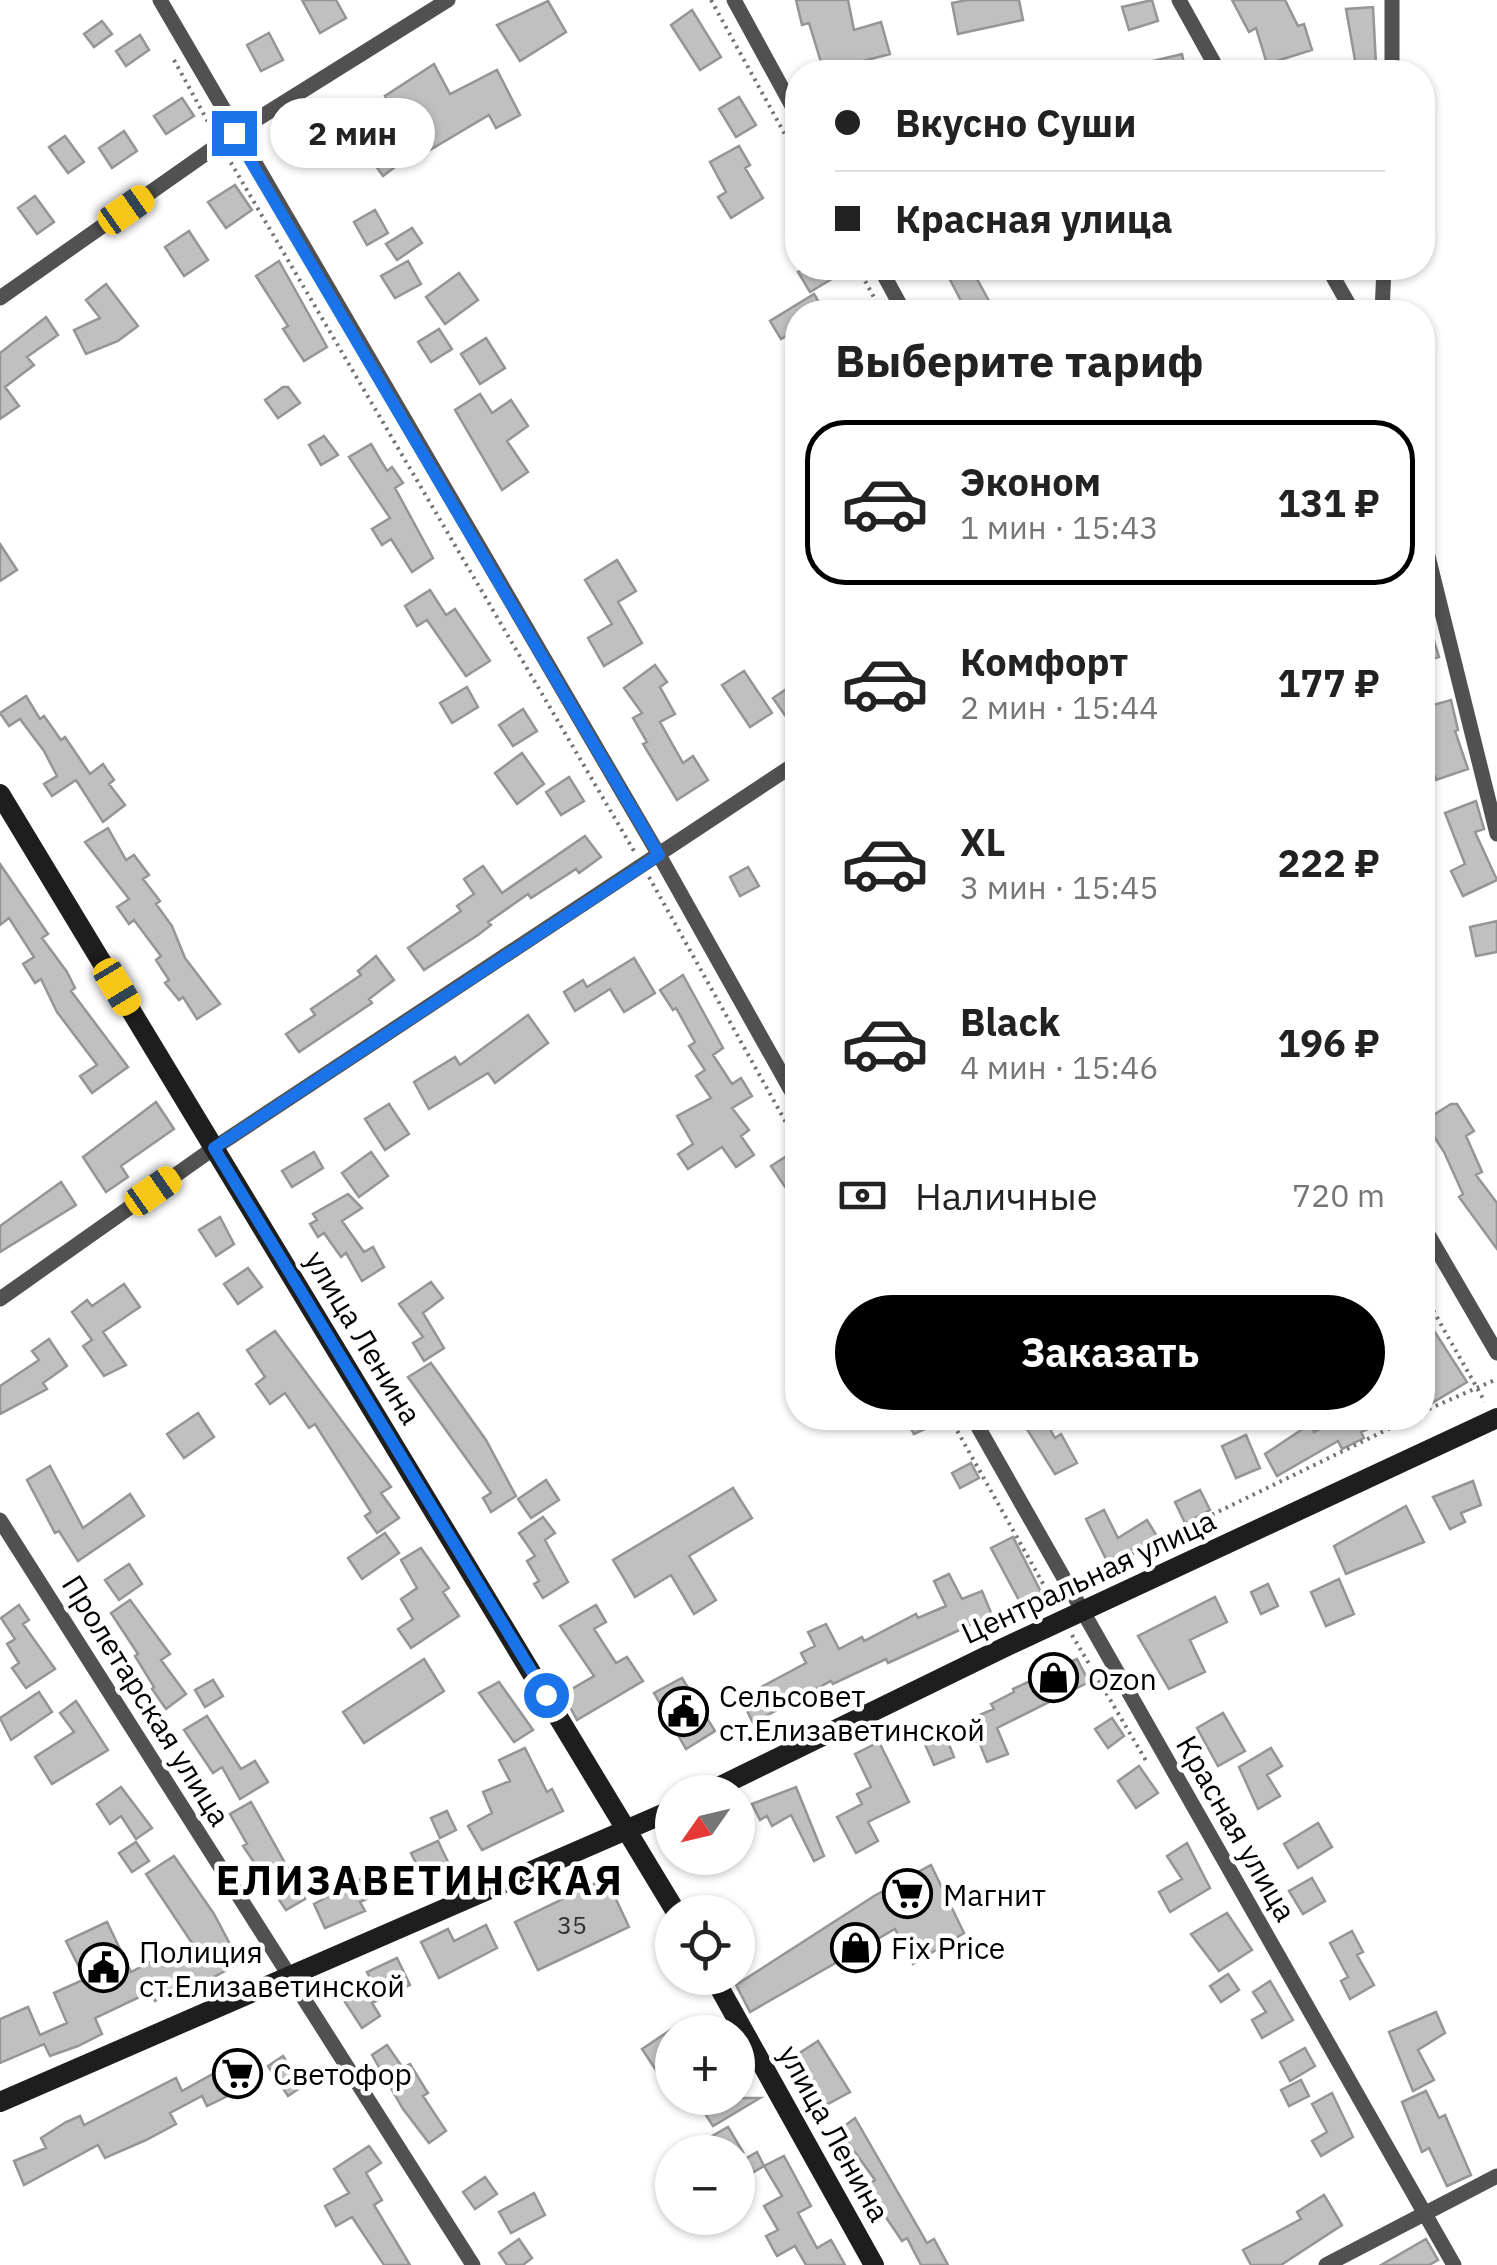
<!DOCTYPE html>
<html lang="ru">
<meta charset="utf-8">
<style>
body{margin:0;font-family:"IBM Plex Sans",sans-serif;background:#f6f6f6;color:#222;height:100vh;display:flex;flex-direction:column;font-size:38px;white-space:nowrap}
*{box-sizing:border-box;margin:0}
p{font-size:32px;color:#767676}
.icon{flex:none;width:55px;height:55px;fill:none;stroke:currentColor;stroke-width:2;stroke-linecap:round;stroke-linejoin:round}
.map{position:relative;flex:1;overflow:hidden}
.sheet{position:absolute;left:785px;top:300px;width:650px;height:1130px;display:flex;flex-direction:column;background:#fff;border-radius:40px;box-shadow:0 2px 8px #0004}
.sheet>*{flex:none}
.banner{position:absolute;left:785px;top:60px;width:650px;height:220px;border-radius:40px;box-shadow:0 2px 8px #0004;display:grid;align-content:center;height:220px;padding:0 50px;background:#fff}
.needle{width:65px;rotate:236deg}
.tools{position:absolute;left:655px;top:1775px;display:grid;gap:20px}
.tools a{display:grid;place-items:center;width:100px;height:100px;border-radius:50%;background:#fff;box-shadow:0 2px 8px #0004;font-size:50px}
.end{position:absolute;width:45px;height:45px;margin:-22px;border:12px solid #1a73e8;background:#fff;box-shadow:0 0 0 5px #fff}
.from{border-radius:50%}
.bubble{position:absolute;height:70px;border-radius:35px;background:#fff;box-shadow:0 2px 8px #0004;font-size:32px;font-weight:700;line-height:70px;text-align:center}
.car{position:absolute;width:30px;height:60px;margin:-30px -15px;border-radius:12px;box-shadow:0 0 8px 2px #0007;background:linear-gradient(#f5c518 24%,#345 0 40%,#f5c518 0 76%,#345 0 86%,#f5c518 0)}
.banner b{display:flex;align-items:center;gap:35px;height:95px;font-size:38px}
.banner b+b{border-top:2px solid #e0e0e0}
.banner i{width:25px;height:25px;background:#222}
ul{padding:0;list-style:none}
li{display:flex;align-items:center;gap:30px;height:165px;margin:0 20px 15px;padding:0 30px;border:5px solid transparent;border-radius:40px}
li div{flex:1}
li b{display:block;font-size:38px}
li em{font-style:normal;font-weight:700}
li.on{border-color:#000}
li>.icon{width:90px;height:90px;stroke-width:1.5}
h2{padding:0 50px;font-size:45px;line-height:120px}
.pay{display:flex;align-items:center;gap:25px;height:110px;padding:0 50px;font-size:38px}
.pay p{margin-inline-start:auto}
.action{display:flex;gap:20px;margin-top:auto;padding:20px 50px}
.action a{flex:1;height:115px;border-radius:60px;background:#000;color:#fff;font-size:40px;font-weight:700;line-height:115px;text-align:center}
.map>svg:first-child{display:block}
</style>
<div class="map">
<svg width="1497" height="2265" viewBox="0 0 1497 2265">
<rect width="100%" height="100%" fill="#fff"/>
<path fill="#c0c0c0" stroke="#959595" stroke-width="2.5" d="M302,0H336L346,18L320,33Z
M796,0H848L854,30L881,22L890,54L859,62L864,72H824L809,23L802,25Z
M967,0H1019L1023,20L958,34L952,3Z
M1152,0L1158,21L1129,30L1122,7Z
M1232,0H1285L1298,26L1304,24L1312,50L1267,64L1256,28L1249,32Z
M548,1L566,32L520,61L497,25Z
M1373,7L1376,64L1356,66L1346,9Z
M692,10L721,57L700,70L671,25Z
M102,21L112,34L94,47L84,34Z
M269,33L283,60L261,71L247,45Z
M140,35L149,50L126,66L116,51Z
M1182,54L1185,69L1129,72L1128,67Z
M434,64L450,94L497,70L520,115L496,128L489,115L418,157L415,152L383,176L363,148L400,122L385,96Z
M739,97L756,125L736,137L719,109Z
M182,98L194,116L166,134L154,116Z
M332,124L346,148L320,163L306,139Z
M124,131L137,151L112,168L99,148Z
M65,136L84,162L68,173L49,147Z
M739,146L750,165L745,168L763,198L731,218L718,197L726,192L710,162Z
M235,185L252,210L226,228L208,202Z
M35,196L54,222L37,234L18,208Z
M375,210L388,233L367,245L354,222Z
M412,228L422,243L397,260L386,244Z
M189,231L208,260L184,276L165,247Z
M279,261L327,347L304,361L283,329L288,326L256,276Z
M408,261L421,284L395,298L381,276Z
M806,268H850L810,292L798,272Z
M944,268H971L995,312H945L962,303Z
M459,273L478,300L445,324L426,297Z
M106,284L138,326L118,341L86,354L74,330L100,318L86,300Z
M814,294L825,312H798V329L781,339L770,321Z
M46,317L58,335L27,357L34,365L5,387L19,406L0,419V353Z
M439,329L452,349L431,362L418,342Z
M486,338L505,368L480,384L461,354Z
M283,387H288L300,403L278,418L265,400Z
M480,394L492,413L511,400L528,426L507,441L528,472L502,490L455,410Z
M324,436L338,455L321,465L309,445Z
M371,444L387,471L392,467L403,483L395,488L433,558L412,572L391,539L382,545L372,529L390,518L349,457Z
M0,544L17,570L0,581Z
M617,560L636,591L618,602L642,643L604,666L588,638L612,624L585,580Z
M430,590L446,615L455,609L490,661L466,676L427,620L417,626L405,606Z
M1426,615L1439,657L1422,662V616Z
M655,665L667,682L660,687L675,714L660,722L683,763L693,756L708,780L677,800L643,744L647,742L633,718L642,713L624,688Z
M744,671L772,713L750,727L722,685Z
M798,681V734L773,698Z
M467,687L478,707L452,723L440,703Z
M26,696L40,719L44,716L61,740L65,737L90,774L103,764L114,780L109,784L125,805L103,822L76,780L52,796L44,784L57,776L44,751L20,719L9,726L0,713Z
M1451,700L1458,730L1455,731L1468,769L1436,780L1422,738V708Z
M523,709L537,731L513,746L499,725Z
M522,753L544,784L517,804L495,773Z
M569,777L584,801L561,815L546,792Z
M1476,801L1484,829L1475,832L1497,880L1463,896L1451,871L1465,864L1445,813Z
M108,828L126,860L134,855L149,875L143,879L160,901L156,904L172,926L185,958L220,1004L197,1019L183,997L179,1000L165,983L169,980L156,960L161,956L134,920L129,924L117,907L129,899L85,842Z
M585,836L601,857L579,873L576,869L531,898L528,894L488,922L491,925L478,935L424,970L408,948L461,911L457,906L474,894L464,879L483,866L502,893Z
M0,864L48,934L42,938L67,972L75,988L71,991L128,1067L92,1093L80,1076L97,1065L57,1012L41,979L35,983L23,964L34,957L9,918L0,925Z
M748,867L759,886L740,896L730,877Z
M1497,921V952L1476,956L1470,927Z
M376,956L394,980L369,999L372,1003L299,1052L286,1034L315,1015L311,1009L361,975L358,971Z
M634,958L655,993L624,1012L610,989L575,1011L564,992L583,980L587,987Z
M683,975L723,1048L713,1055L732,1084L741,1078L752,1096L732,1108L749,1130L741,1136L754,1155L736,1167L722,1147L688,1169L678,1154L693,1144L677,1116L711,1098L696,1076L705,1070L689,1046L695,1042L676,1008L673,1010L660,990Z
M528,1015L548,1043L495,1083L488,1073L429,1109L414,1082L455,1057L460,1065Z
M156,1102L174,1129L121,1166L128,1177L106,1192L83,1157Z
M389,1104L409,1134L385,1150L365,1119Z
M1451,1104H1457L1474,1131L1466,1136L1482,1172L1476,1175L1497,1203V1249L1459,1197L1463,1194L1444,1152L1424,1121Z
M314,1152L323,1168L292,1187L282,1171Z
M371,1152L388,1176L359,1197L342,1173Z
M785,1157L798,1177V1206L771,1166Z
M61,1182L76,1205L0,1252V1226Z
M348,1194L362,1208L342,1221L364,1252L373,1247L384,1267L362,1281L346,1253L341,1257L324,1233L318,1237L310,1224L317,1220L313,1214Z
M220,1217L234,1244L216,1256L199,1230Z
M248,1268L262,1287L238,1304L224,1284Z
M431,1282L443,1298L423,1313L444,1348L424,1361L413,1343L423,1337L399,1304Z
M124,1284L140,1307L103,1332L126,1365L104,1376L83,1346L92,1340L72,1312L87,1300L92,1306Z
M1422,1312L1467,1382L1422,1409Z
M275,1331L391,1487L381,1493L399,1518L377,1533L365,1516L371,1512L315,1424L309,1428L285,1393L270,1404L256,1384L265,1377L247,1350Z
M49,1339L67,1366L43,1383L47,1389L0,1414V1386L39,1360L32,1351Z
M431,1363L486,1440L516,1496L491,1512L483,1498L491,1493L408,1377Z
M198,1413L214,1437L184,1458L167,1434Z
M905,1418H948L914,1434Z
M1020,1418H1044L1055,1438L1061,1434L1077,1463L1055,1474Z
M1343,1418H1393L1361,1432L1364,1438L1342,1449L1338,1441L1277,1476L1265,1454L1310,1424L1314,1432Z
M1246,1435L1260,1468L1236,1478L1222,1446Z
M971,1463L979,1478L960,1488L952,1473Z
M50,1466L83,1528L130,1494L144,1516L78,1561L59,1531L55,1533L27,1480Z
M546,1480L559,1500L531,1518L518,1499Z
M1473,1481L1481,1505L1461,1513L1465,1522L1450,1529L1433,1497Z
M733,1488L752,1518L689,1556L716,1600L694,1614L671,1575L635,1597L613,1560Z
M1200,1490L1210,1510L1185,1523L1175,1502Z
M1406,1506L1424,1542L1346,1574L1334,1546Z
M1104,1510L1118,1538L1147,1520L1158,1538L1107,1561L1086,1519Z
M543,1517L555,1533L545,1540L568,1582L543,1598L534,1584L539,1581L527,1561L535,1556L519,1533Z
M385,1533L399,1553L362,1579L348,1558Z
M1013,1537L1042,1594L1021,1604L991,1548Z
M421,1548L449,1588L443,1592L459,1616L411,1648L398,1629L413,1619L401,1599L417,1588L401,1560Z
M129,1564L142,1584L119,1600L105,1580Z
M949,1574L962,1599L982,1591L992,1615L888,1663L886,1659L833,1684L831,1681L753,1723L741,1698L806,1663L801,1653L815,1646L808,1632L826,1624L839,1649L862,1637L864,1641L916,1614L918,1618L946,1606L934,1581Z
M1339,1579L1354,1614L1326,1626L1311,1592Z
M1268,1584L1278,1606L1261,1614L1251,1592Z
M1215,1597L1227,1622L1190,1640L1205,1672L1169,1689L1138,1636Z
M130,1600L170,1654L161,1660L186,1694L166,1709L152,1689L154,1687L135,1656L138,1654L111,1613Z
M19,1605L29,1620L23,1624L55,1669L26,1688L12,1668L19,1663L7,1644L15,1639L1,1618Z
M596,1605L606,1622L594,1629L616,1663L627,1657L643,1681L577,1720L563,1694L594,1676L560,1626Z
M424,1659L444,1691L364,1743L343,1712Z
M1077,1659L1089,1682L997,1728L1008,1754L987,1762L970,1719L994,1709L991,1704L1014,1692L1013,1689Z
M682,1678L715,1731L686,1749L654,1693Z
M213,1680L223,1696L205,1707L195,1690Z
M499,1682L533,1730L514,1742L479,1693Z
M39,1692L52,1712L11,1740L0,1718Z
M76,1701L108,1750L52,1784L35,1757L74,1732L60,1713Z
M1223,1713L1245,1751L1218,1766L1197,1728Z
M207,1716L241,1769L255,1761L268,1782L240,1799L222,1767L213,1773L184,1730Z
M1112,1718L1124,1736L1108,1748L1095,1729Z
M945,1734L954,1757L934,1765L924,1742Z
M879,1742L909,1802L868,1822L878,1841L856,1853L837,1817L862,1804L857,1794L871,1787L855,1754Z
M525,1748L547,1792L552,1789L563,1811L482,1850L468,1826L492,1813L483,1792L510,1781L499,1760Z
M1271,1748L1282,1766L1267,1775L1280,1796L1258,1809L1239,1767Z
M1139,1766L1158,1793L1136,1808L1118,1781Z
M121,1787L152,1828L136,1839L121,1816L110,1824L97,1804Z
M796,1787L824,1856L814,1861L791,1815L772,1826L767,1816L760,1820L752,1804Z
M251,1802L305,1899L286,1910L243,1846L247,1844L230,1814Z
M447,1811L456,1830L440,1838L431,1818Z
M1318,1823L1332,1847L1298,1868L1284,1844Z
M438,1841L448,1862L421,1874L411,1853Z
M136,1842L149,1861L132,1872L119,1853Z
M1187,1843L1210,1888L1170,1912L1159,1892L1182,1879L1167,1856Z
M174,1856L214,1914L240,1963L191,1989L187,1983L155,2001L150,1992L95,2018L102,2034L78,2046L50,2056L44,2044L0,2063V2019L28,2007L40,2035L67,2023L54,1993L85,1979L66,1941L107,1922L131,1972L160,1957L164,1966L196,1949L146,1874Z
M931,1865L964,1933L913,1964L895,1929L750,2012L736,1985L874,1896Z
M379,1869L388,1889L360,1902L365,1911L325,1928L314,1904Z
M606,1878L629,1927L538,1970L515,1922Z
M1312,1878L1325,1901L1303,1914L1289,1891Z
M1227,1913L1252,1950L1219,1971L1191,1934Z
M486,1925L497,1948L439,1978L421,1942L448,1929L454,1941Z
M1352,1931L1363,1952L1357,1955L1374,1985L1350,1999L1341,1981L1348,1977L1330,1943Z
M397,1958L410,1985L372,2003L380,2016L362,2028L345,2002L374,1985L367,1972Z
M1228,1974L1239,1990L1221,2002L1210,1986Z
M1270,1981L1293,2020L1262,2038L1252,2020L1266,2012L1253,1992Z
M1436,2012L1445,2033L1418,2050L1434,2080L1413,2091L1389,2032Z
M672,2029V2068L660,2076L642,2049Z
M818,2041L850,2092L826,2105L798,2054Z
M387,2045L403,2068L410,2064L428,2093L423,2096L446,2131L429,2143L403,2109L372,2055Z
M1305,2048L1315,2066L1290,2081L1280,2062Z
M238,2054L254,2083L207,2106L202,2096L170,2113L176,2124L146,2140L105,2158L98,2145L24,2185L14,2161L46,2148L41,2138L66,2122L80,2116L84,2125L176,2078L182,2091L225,2067L222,2062Z
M283,2056L303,2086L288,2096L268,2066Z
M1301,2080L1309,2096L1289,2106L1281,2090Z
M1426,2091L1439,2118L1445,2115L1471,2175L1447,2186L1429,2148L1422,2152L1402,2102Z
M1332,2093L1353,2137L1321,2156L1312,2141L1327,2132L1312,2104Z
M721,2098H760L713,2126L702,2109Z
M855,2118L927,2243L934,2239L948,2265H921L907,2238L902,2241L877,2204L866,2186L875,2180L839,2130Z
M728,2127L743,2152H684Z
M369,2146L381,2163L366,2173L382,2200L374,2205L410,2265H384L352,2217L336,2226L325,2206L349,2193L334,2169Z
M757,2152L764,2166L738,2181V2163Z
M784,2156L811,2206L798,2213L817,2248L831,2240L845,2265H806L795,2246L777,2256L766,2236L778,2230L764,2206L782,2196L764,2166Z
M485,2177L497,2194L475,2209L463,2192Z
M534,2193L545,2215L511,2233L499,2212Z
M1324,2195L1342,2225L1281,2265H1251L1243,2250L1301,2219L1297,2212Z
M519,2239L532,2258L523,2265H507L499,2253Z
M1426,2239L1438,2260L1429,2265H1381Z"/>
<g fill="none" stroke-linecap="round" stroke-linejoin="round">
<path stroke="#737373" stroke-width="4" stroke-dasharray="2.5 5" stroke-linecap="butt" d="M711,0L798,158
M174,60L213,131
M227,156L634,851
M858,268L882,312
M649,877L798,1144
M1422,1291L1485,1402
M1422,1412L1497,1379
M950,1418L1055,1605
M1084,1577L1411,1418
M1072,1635L1148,1764"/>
<path stroke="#515151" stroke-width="15" d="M160,0L659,855L798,1103
M734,0L798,117
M1179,0L1219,72
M1392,72V0
M880,268L904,312
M1328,268L1353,312
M0,298L235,133L448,0
M1382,312L1384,268
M1422,532L1497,834
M1422,1224L1497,1353
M0,1299L214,1148L798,762
M973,1418L1454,2265
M0,1520L473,2265
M1326,2265L1497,2176"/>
<path stroke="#1e1e1e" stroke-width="20" d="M0,794L676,1912
M708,1792L1001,1649L1497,1418
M714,1978L874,2265
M0,2102L672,1810"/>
</g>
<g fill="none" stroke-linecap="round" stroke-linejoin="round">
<path stroke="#1a73e8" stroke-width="12" d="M234,133L659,855L214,1148L546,1695"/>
</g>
<defs>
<symbol id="shop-ring" viewBox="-11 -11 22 22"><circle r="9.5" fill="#fff" stroke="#000" stroke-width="1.5"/><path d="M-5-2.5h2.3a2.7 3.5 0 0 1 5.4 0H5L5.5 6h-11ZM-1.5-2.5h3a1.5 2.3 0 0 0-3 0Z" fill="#000"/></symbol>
<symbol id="civic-ring" viewBox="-11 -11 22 22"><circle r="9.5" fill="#fff" stroke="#000" stroke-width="1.5"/><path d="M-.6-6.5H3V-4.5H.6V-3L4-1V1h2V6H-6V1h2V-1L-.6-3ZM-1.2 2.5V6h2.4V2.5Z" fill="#000"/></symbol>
<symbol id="supermarket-ring" viewBox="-11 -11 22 22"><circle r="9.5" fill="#fff" stroke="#000" stroke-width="1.5"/><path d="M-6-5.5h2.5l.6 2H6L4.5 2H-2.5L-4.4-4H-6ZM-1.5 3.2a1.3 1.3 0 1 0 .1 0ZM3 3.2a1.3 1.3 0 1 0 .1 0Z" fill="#000"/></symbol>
</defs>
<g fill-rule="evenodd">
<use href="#shop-ring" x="1026" y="1650" width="55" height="55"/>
<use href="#civic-ring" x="656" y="1684" width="55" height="55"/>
<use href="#supermarket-ring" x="880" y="1866" width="55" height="55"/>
<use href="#shop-ring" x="828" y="1920" width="55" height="55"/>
<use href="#civic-ring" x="76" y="1940" width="55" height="55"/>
<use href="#supermarket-ring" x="210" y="2046" width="55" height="55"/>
</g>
<g text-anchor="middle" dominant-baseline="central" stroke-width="9" stroke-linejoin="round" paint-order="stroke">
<g font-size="25" fill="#303030">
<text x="572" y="1924">35</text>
</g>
<g font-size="30" fill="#000" stroke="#fff">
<text transform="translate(364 1337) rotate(59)">улица Ленина</text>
<text transform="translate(1088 1576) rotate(-25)">Центральная улица</text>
<text transform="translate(147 1700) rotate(58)">Пролетарская улица</text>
<text transform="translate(1237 1828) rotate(60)">Красная улица</text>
<text transform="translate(835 2133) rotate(61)">улица Ленина</text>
</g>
<g font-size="30" fill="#000" stroke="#fff" text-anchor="start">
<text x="1088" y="1678">Ozon</text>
<text x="719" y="1695">Сельсовет<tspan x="719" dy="34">ст.Елизаветинской</tspan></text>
<text x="943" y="1894">Магнит</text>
<text x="891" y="1947">Fix Price</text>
<text x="139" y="1951">Полиция<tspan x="139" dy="34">ст.Елизаветинской</tspan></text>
<text x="273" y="2073">Светофор</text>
</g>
<g font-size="40" font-weight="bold" letter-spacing="2.5" fill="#000" stroke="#fff">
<text x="420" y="1880">ЕЛИЗАВЕТИНСКАЯ</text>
</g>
</g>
</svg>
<div class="tools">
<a><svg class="needle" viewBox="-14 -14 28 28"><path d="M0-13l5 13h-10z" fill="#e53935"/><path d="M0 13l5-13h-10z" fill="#767676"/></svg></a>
<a><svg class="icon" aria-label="locate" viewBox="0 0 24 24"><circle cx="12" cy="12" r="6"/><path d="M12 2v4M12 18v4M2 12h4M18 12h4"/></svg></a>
<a>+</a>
<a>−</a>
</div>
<i class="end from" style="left:546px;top:1695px"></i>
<i class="end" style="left:234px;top:133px"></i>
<div class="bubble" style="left:270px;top:98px;width:165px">2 мин</div>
<i class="car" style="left:126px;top:210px;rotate:55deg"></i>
<i class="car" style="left:117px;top:987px;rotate:149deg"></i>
<i class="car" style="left:153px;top:1191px;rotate:55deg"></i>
<div class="banner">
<b><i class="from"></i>Вкусно Суши</b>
<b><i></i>Красная улица</b>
</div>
<section class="sheet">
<h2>Выберите тариф</h2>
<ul>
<li class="on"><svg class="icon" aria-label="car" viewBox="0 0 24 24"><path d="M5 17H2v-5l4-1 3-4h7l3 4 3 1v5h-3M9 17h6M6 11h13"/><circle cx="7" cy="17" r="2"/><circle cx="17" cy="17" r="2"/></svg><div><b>Эконом</b><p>1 мин · 15:43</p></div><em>131 ₽</em></li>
<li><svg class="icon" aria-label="car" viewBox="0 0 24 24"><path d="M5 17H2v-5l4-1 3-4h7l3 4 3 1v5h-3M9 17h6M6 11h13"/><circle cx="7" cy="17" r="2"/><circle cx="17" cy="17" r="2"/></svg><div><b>Комфорт</b><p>2 мин · 15:44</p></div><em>177 ₽</em></li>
<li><svg class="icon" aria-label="car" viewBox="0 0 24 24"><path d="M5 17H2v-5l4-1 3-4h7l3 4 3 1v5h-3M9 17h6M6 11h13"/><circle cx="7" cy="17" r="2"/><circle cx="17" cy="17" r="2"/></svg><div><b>XL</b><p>3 мин · 15:45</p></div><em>222 ₽</em></li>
<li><svg class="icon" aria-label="car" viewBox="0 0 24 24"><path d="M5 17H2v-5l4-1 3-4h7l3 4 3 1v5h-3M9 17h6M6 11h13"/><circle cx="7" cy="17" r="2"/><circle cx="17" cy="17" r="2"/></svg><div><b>Black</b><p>4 мин · 15:46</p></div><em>196 ₽</em></li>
</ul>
<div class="pay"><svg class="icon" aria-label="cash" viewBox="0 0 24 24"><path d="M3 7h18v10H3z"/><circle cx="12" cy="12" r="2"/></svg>Наличные<p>720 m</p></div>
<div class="action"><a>Заказать</a></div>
</section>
</div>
